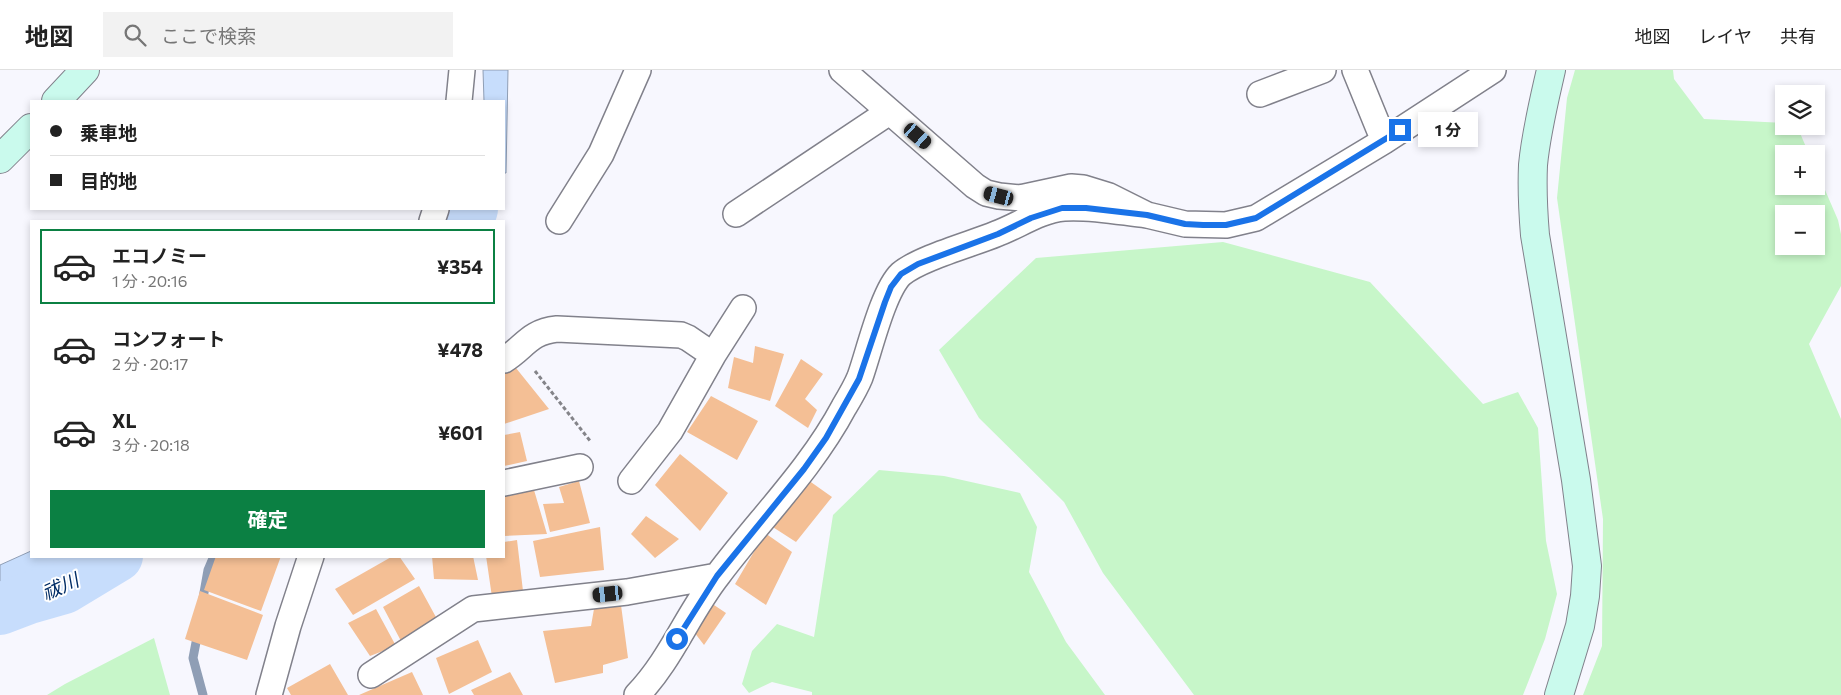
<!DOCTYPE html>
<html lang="ja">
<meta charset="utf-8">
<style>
body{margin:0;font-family:Commissioner,"Noto Sans JP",sans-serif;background:#f2f2f2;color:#222;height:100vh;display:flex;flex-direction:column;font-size:19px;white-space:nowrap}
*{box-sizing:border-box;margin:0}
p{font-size:16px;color:#767676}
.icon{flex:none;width:28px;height:28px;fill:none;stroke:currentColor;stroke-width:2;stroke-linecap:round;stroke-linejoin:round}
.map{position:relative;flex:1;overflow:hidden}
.side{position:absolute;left:30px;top:150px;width:475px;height:338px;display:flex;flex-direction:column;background:#fff;border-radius:0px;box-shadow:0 2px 8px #0003}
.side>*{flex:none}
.guide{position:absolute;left:30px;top:30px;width:475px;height:110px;border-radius:0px;box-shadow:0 2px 8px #0003;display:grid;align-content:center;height:110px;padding:0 20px;background:#fff}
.fabs{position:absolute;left:1775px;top:15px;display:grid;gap:10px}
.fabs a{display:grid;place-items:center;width:50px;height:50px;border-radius:0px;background:#fff;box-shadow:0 2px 8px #0003;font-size:25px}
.end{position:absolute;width:22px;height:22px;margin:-11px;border:6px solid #1a73e8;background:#fff;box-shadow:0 0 0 2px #fff}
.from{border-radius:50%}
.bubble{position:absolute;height:35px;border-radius:0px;background:#fff;box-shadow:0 2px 8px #0003;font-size:16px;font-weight:700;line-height:35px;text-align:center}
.car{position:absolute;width:15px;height:30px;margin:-15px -8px;border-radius:6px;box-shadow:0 0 4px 1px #0007;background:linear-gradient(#222 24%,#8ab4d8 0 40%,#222 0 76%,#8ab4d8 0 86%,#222 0)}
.guide b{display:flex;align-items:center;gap:18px;height:48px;font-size:19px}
.guide b+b{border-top:1px solid #e0e0e0}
.guide i{width:12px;height:12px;background:#222}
ul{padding:9px 0 0;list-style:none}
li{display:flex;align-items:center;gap:15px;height:75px;margin:0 10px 8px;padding:0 10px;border:2px solid transparent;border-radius:0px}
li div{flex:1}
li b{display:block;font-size:19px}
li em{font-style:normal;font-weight:700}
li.selected{border-color:#0b8043}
li>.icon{width:45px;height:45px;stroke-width:1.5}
.cta{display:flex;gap:10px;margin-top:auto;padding:10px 20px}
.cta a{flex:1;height:58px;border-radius:0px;background:#0b8043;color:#fff;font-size:20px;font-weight:700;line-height:58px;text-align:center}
header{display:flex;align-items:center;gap:30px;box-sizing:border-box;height:70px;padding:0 25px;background:#fff;border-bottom:1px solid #e0e0e0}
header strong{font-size:24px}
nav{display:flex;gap:28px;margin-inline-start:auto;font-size:18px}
.search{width:350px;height:45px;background:#f2f2f2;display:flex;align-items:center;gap:12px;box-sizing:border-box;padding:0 18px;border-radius:0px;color:#767676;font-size:19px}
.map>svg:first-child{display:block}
</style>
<header>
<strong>地図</strong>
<div class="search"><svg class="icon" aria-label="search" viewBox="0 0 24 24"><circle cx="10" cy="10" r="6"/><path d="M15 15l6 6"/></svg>ここで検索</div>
<nav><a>地図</a><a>レイヤ</a><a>共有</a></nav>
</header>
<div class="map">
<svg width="1841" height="625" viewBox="0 0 1841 625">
<rect width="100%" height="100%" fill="#f7f7fe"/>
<path fill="#c7f6c9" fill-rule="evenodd" d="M1575,0H1673L1674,9L1704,49L1784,53V56H1797L1809,84H1784V116H1816V99L1838,150L1841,164V216L1809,274L1841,349V625H1583L1602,576L1603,449L1557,128L1567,28ZM1784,144H1816V176H1784Z
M1223,172L1370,212L1483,334L1518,322L1538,358L1546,471L1557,524L1545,569L1523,625H1194L1103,503L1064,432L979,348L939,280L1036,188Z
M879,400L944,406L1020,423L1037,457L1029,502L1066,572L1105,625H812V622L772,612L749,623L742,614L752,581L777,554L814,567L833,445Z
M154,568L170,625H47L65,614Z"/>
<path fill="#c7ddfc" stroke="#8f9eb5" d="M483,0H508L506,103H504V31H484Z
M476,139H492L490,151H474Z
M31,481V486H86L0,526V495Z"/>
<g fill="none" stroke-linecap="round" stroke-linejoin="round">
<path stroke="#8f9eb5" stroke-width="9" d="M202,534L208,500L214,486
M198,562L193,588L203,625"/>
<path stroke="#c7ddfc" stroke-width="52" d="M468,151L472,139
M0,539L29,528L64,518L117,486"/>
</g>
<path fill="#f4bf95" d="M755,276L784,284L770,331L728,318L734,287L753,293Z
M801,289L823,304L805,329L817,340L808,358L775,336Z
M516,298L549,339L504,354V303Z
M711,326L758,351L737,390L687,362Z
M520,362L527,391L504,396V365Z
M680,384L728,423L700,461L655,415Z
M808,410L832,427L796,472L765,452Z
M579,411L590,453L550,462L543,434L564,433L559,417Z
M534,420L547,464L504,466V427Z
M646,446L679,469L655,488L631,464Z
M600,457L604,500L540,507L533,471Z
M765,463L792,482L766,535L735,514Z
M517,470L523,521L492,527L486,486H504V472Z
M216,486H281L261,541L204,520Z
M393,486H399L415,509L353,545L335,519Z
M432,486H473L478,510L434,509Z
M419,516L437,549L401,571L383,537Z
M200,521L263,545L247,590L185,569Z
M711,533L726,543L704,575L691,558Z
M621,535L628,588L603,595V603L555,613L543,561L591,556L594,539Z
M376,539L396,576L370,586L348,553Z
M478,570L492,602L449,624L436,588Z
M330,594L348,625H291L287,618Z
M412,602L423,625H359Z
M510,602L523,625H474L471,620Z"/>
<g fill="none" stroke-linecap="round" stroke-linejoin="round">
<defs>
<path id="street" d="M842,0L975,116L986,123L999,126L1020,128L1071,117L1083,118L1109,126L1147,145L1185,154L1226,155L1256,148L1384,71L1493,0
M1355,0L1384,71
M1260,24L1323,0
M459,31L462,0
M736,144L889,42
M432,151L436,139
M559,151L601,84L638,0
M504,290C525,277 529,262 557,259L681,265L688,268L713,285
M631,411L670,361L713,285L743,238
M504,413L580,397
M371,605L473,539L627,522L717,506
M269,625L288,556L311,486
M637,625C671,590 688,543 718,505C760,449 811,399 844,337C850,327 856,317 860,307C869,282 883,221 901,204C920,188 972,174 996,164C1018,156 1040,140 1064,138C1091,136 1120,142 1147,145"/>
<path id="secondary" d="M1551,0C1544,31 1536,63 1533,95C1532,118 1533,141 1535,165L1576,410L1587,496L1585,526L1580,556L1559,625
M56,31L85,0
M0,89L31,58"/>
</defs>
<use href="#street" stroke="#81818b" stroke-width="28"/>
<use href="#secondary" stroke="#81818b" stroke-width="30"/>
<path stroke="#848489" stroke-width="3" stroke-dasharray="4 2.5" stroke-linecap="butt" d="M535,301L591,372"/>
<use href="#street" stroke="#fff" stroke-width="25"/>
<use href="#secondary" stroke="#cafaed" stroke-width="28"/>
</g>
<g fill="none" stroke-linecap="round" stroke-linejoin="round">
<path stroke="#1a73e8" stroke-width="6" d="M677,569L717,506L804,399L826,368L859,309L885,232L891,217L901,204L918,194L998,164L1031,148L1062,138H1086L1147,145L1185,154L1203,155H1226L1256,148L1400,60"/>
</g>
<g text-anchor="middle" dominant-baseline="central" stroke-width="4" stroke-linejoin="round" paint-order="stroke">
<g font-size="19" font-style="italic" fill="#002c65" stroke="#fff">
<text transform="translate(60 516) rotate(-24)">祓川</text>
</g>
</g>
</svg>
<div class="fabs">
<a><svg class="icon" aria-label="layers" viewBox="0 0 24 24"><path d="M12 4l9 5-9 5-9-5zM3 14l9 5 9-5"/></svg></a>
<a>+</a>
<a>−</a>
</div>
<i class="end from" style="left:677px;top:569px"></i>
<i class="end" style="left:1400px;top:60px"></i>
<div class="bubble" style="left:1418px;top:42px;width:60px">1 分</div>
<i class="car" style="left:918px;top:66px;rotate:131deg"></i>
<i class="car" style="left:999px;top:126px;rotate:285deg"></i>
<i class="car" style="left:608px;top:524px;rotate:264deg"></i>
<div class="guide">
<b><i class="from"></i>乗車地</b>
<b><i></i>目的地</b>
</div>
<section class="side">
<ul>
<li class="selected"><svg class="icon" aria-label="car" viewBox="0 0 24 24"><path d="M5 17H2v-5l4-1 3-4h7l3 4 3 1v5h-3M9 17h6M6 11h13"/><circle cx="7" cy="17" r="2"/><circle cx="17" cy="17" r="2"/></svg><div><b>エコノミー</b><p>1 分 · 20:16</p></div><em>¥354</em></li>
<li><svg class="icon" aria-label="car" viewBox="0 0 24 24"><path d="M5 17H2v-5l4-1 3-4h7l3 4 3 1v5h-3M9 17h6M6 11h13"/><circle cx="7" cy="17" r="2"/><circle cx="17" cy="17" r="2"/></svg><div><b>コンフォート</b><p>2 分 · 20:17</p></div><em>¥478</em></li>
<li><svg class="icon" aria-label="car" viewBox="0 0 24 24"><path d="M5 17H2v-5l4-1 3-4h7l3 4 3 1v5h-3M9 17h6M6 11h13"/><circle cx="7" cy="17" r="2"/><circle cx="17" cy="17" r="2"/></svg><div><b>XL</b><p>3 分 · 20:18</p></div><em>¥601</em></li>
</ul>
<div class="cta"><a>確定</a></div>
</section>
</div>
